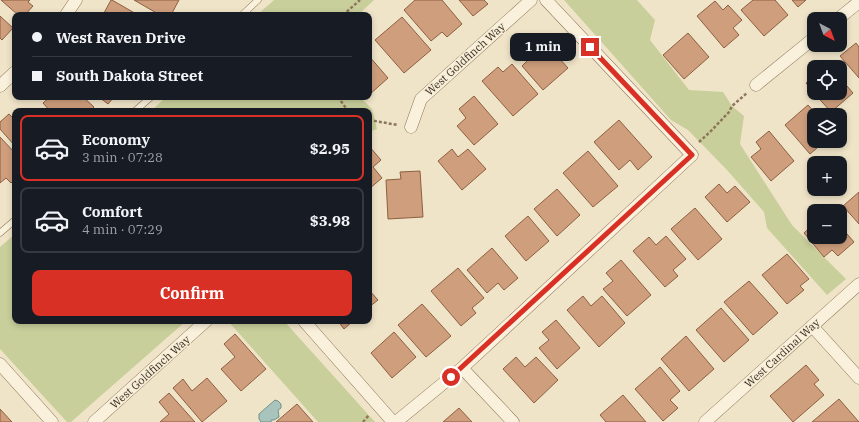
<!DOCTYPE html>
<meta charset="utf-8">
<style>
body{margin:0;font-family:"IBM Plex Serif",serif;background:#242831;color:#f1f3f6;height:100vh;display:flex;flex-direction:column;font-size:15px;white-space:nowrap}
*{box-sizing:border-box;margin:0}
p{font-size:13px;color:#9ea1a6}
.icon{flex:none;width:22px;height:22px;fill:none;stroke:currentColor;stroke-width:2;stroke-linecap:round;stroke-linejoin:round}
.map{position:relative;flex:1;overflow:hidden}
.panel{position:absolute;left:12px;top:108px;width:360px;height:216px;display:flex;flex-direction:column;background:#171b24;border-radius:8px;box-shadow:0 2px 6px #0003}
.panel>*{flex:none}
.guide{position:absolute;left:12px;top:12px;width:360px;height:88px;border-radius:8px;box-shadow:0 2px 6px #0003;display:grid;align-content:center;height:88px;padding:0 20px;background:#171b24}
.needle{width:26px;rotate:139deg}
.tools{position:absolute;left:807px;top:12px;display:grid;gap:8px}
.tools a{display:grid;place-items:center;width:40px;height:40px;border-radius:8px;background:#171b24;box-shadow:0 2px 6px #0003;font-size:20px}
.end{position:absolute;width:18px;height:18px;margin:-9px;border:5px solid #d93025;background:#fff;box-shadow:0 0 0 2px #fff}
.from{border-radius:50%}
.bubble{position:absolute;height:28px;border-radius:8px;background:#171b24;box-shadow:0 2px 6px #0003;font-size:13px;font-weight:700;line-height:28px;text-align:center}
.guide b{display:flex;align-items:center;gap:14px;height:38px;font-size:15px}
.guide b+b{border-top:1px solid #363941}
.guide i{width:10px;height:10px;background:#f1f3f6}
ul{padding:7px 0 0;list-style:none}
li{display:flex;align-items:center;gap:12px;height:66px;margin:0 8px 6px;padding:0 12px;border:2px solid #363941;border-radius:8px}
li div{flex:1}
li b{display:block;font-size:15px}
li em{font-style:normal;font-weight:700}
li.on{border-color:#d93025}
li>.icon{width:36px;height:36px;stroke-width:1.5}
.button{display:flex;gap:8px;margin-top:auto;padding:8px 20px}
.button a{flex:1;height:46px;border-radius:8px;background:#d93025;color:#fff;font-size:16px;font-weight:700;line-height:46px;text-align:center}
.map>svg:first-child{display:block}
</style>
<div class="map">
<svg width="859" height="422" viewBox="0 0 859 422">
<rect width="100%" height="100%" fill="#f0e4c8"/>
<path fill="#c9cf9b" d="M274,0H374L358,15H257Z
M564,0H637L655,20L650,40L689,90L723,92L732,106L744,116L740,144L792,225L846,279L827,295L767,228L764,212L727,170L688,130L671,120Z
M166,97H360L372,109L377,129L369,132V111H151Z
M15,234V321H186L71,422H67L0,349V247Z
M228,321H284L375,422H318Z"/>
<path fill="#a9c4bc" stroke="#6f938a" d="M275,400L278,401L281,404V408L278,410L279,417L274,420H271V422H261L259,419V414Z"/>
<path fill="#cf9f7d" stroke="#8d5f41" d="M1,0H30L28,2L33,6L25,15H18Z
M111,0H112L138,15H108L104,13Z
M134,0H179L171,15H160Z
M415,0H442L462,24L447,37L442,32L431,41L404,10Z
M459,0H484L488,4L473,16Z
M753,0H775L788,15L764,36L741,10Z
M792,0H806L798,7Z
M715,1L723,10L728,5L742,20L733,28L739,35L724,48L697,16Z
M0,16L13,28L2,40L0,38Z
M402,17L431,50L404,73L375,40Z
M688,33L709,57L684,79L663,55Z
M537,34L568,68L543,90L522,66L532,56L524,47Z
M856,43L859,47V78L840,56Z
M369,56L388,78L369,95Z
M512,64L538,94L513,116L482,81L498,67L503,72Z
M814,76V93L806,83Z
M840,78L853,93L831,112L814,93H840Z
M474,96L498,124L474,145L457,126L466,118L459,109Z
M50,97L59,98L83,97L94,107L90,111H50L43,103Z
M99,97H114L108,104Z
M808,105L817,115H814V141H825L810,154L785,125Z
M9,114L15,120V146L0,129V122Z
M619,120L652,157L638,170L630,160L619,170L594,142Z
M769,131L794,161L771,181L751,157L761,149L756,142Z
M0,137L15,153V179L11,183L6,178L0,183Z
M369,146L381,160L373,167L382,178L369,189Z
M452,149L458,157L468,149L486,169L462,190L438,161Z
M588,151L618,186L593,207L563,173Z
M420,171L423,217L388,219L386,180L401,179L400,172Z
M719,184L727,193L735,186L750,202L727,222L705,197Z
M557,189L580,215L557,236L534,209Z
M859,192V224L843,206Z
M695,208L722,239L698,260L671,229Z
M528,216L549,241L526,261L505,236Z
M814,224V237H840V226L854,242L838,256L832,250L824,257L804,233Z
M666,236L686,259L673,270L678,276L665,287L633,251L649,237L656,245Z
M492,248L518,278L504,290L498,283L487,293L467,270Z
M787,254L809,279L800,286L804,290L787,304L762,275Z
M621,260L651,295L627,316L603,289L613,281L606,273Z
M458,268L484,298L472,308L476,313L461,326L431,291Z
M749,281L778,313L753,335L724,302Z
M369,290L378,300L369,307Z
M583,296L591,306L602,296L625,323L599,347L567,310Z
M422,304L451,336L426,357L398,325Z
M721,308L749,340L724,362L696,330Z
M556,320L580,348L557,369L539,348L549,340L542,332Z
M338,321H353L344,329Z
M394,332L416,357L392,378L371,353Z
M235,334L266,369L241,391L221,369L235,357L224,344Z
M686,336L714,369L689,391L661,359Z
M516,357L525,367L536,357L558,380L534,403L503,369Z
M806,365L819,380L814,384L824,395L793,422L770,396Z
M660,367L680,391L670,400L678,408L663,421L635,389Z
M207,378L227,401L202,422L173,388L183,379L192,391Z
M169,393L195,422H160L169,414L159,402Z
M623,395L646,422H606L600,415Z
M839,399L859,422H812Z
M297,404L313,422H276Z
M459,408L472,422H443Z
M0,409L12,422H0Z"/>
<g fill="none" stroke-linecap="round" stroke-linejoin="round">
<defs>
<path id="service" d="M242,15L258,0
M135,111L151,97
M0,233L15,220"/>
<path id="minor" d="M66,15L76,0
M838,19L859,2
M756,85L814,38
M0,86L15,72
M411,127L421,99L531,0
M304,321L393,422
M812,326L859,378
M0,364L52,422
M462,368L513,422
M94,422L206,321
M396,422L462,368L692,155L546,0
M705,422L859,284"/>
</defs>
<use href="#service" stroke="#8d765c" stroke-width="7"/>
<use href="#minor" stroke="#8d765c" stroke-width="13"/>
<path stroke="#8d765c" stroke-width="2.5" stroke-dasharray="3 2" stroke-linecap="butt" d="M343,15L360,0
M338,97L348,111
M369,120L398,125
M699,142L710,132L729,112L732,106L747,93
M363,422L369,415"/>
<use href="#service" stroke="#faf1dc" stroke-width="6"/>
<use href="#minor" stroke="#faf1dc" stroke-width="12"/>
</g>
<g fill="none" stroke-linecap="round" stroke-linejoin="round">
<path stroke="#d93025" stroke-width="5" d="M451,377L692,155L590,47"/>
</g>
<g text-anchor="middle" dominant-baseline="central" stroke-width="3" stroke-linejoin="round" paint-order="stroke">
<g font-size="11" fill="#3d2e20" stroke="#f7eed8">
<text transform="translate(465 59) rotate(-42)">West Goldfinch Way</text>
<text transform="translate(782 353) rotate(-42)">West Cardinal Way</text>
<text transform="translate(150 372) rotate(-42)">West Goldfinch Way</text>
</g>
</g>
</svg>
<div class="tools">
<a><svg class="needle" viewBox="-14 -14 28 28"><path d="M0-13l5 13h-10z" fill="#e53935"/><path d="M0 13l5-13h-10z" fill="#9ea1a6"/></svg></a>
<a><svg class="icon" aria-label="locate" viewBox="0 0 24 24"><circle cx="12" cy="12" r="6"/><path d="M12 2v4M12 18v4M2 12h4M18 12h4"/></svg></a>
<a><svg class="icon" aria-label="layers" viewBox="0 0 24 24"><path d="M12 4l9 5-9 5-9-5zM3 14l9 5 9-5"/></svg></a>
<a>+</a>
<a>−</a>
</div>
<i class="end from" style="left:451px;top:377px"></i>
<i class="end" style="left:590px;top:47px"></i>
<div class="bubble" style="left:510px;top:33px;width:66px">1 min</div>
<div class="guide">
<b><i class="from"></i>West Raven Drive</b>
<b><i></i>South Dakota Street</b>
</div>
<section class="panel">
<ul>
<li class="on"><svg class="icon" aria-label="car" viewBox="0 0 24 24"><path d="M5 17H2v-5l4-1 3-4h7l3 4 3 1v5h-3M9 17h6M6 11h13"/><circle cx="7" cy="17" r="2"/><circle cx="17" cy="17" r="2"/></svg><div><b>Economy</b><p>3 min · 07:28</p></div><em>$2.95</em></li>
<li><svg class="icon" aria-label="car" viewBox="0 0 24 24"><path d="M5 17H2v-5l4-1 3-4h7l3 4 3 1v5h-3M9 17h6M6 11h13"/><circle cx="7" cy="17" r="2"/><circle cx="17" cy="17" r="2"/></svg><div><b>Comfort</b><p>4 min · 07:29</p></div><em>$3.98</em></li>
</ul>
<div class="button"><a>Confirm</a></div>
</section>
</div>
